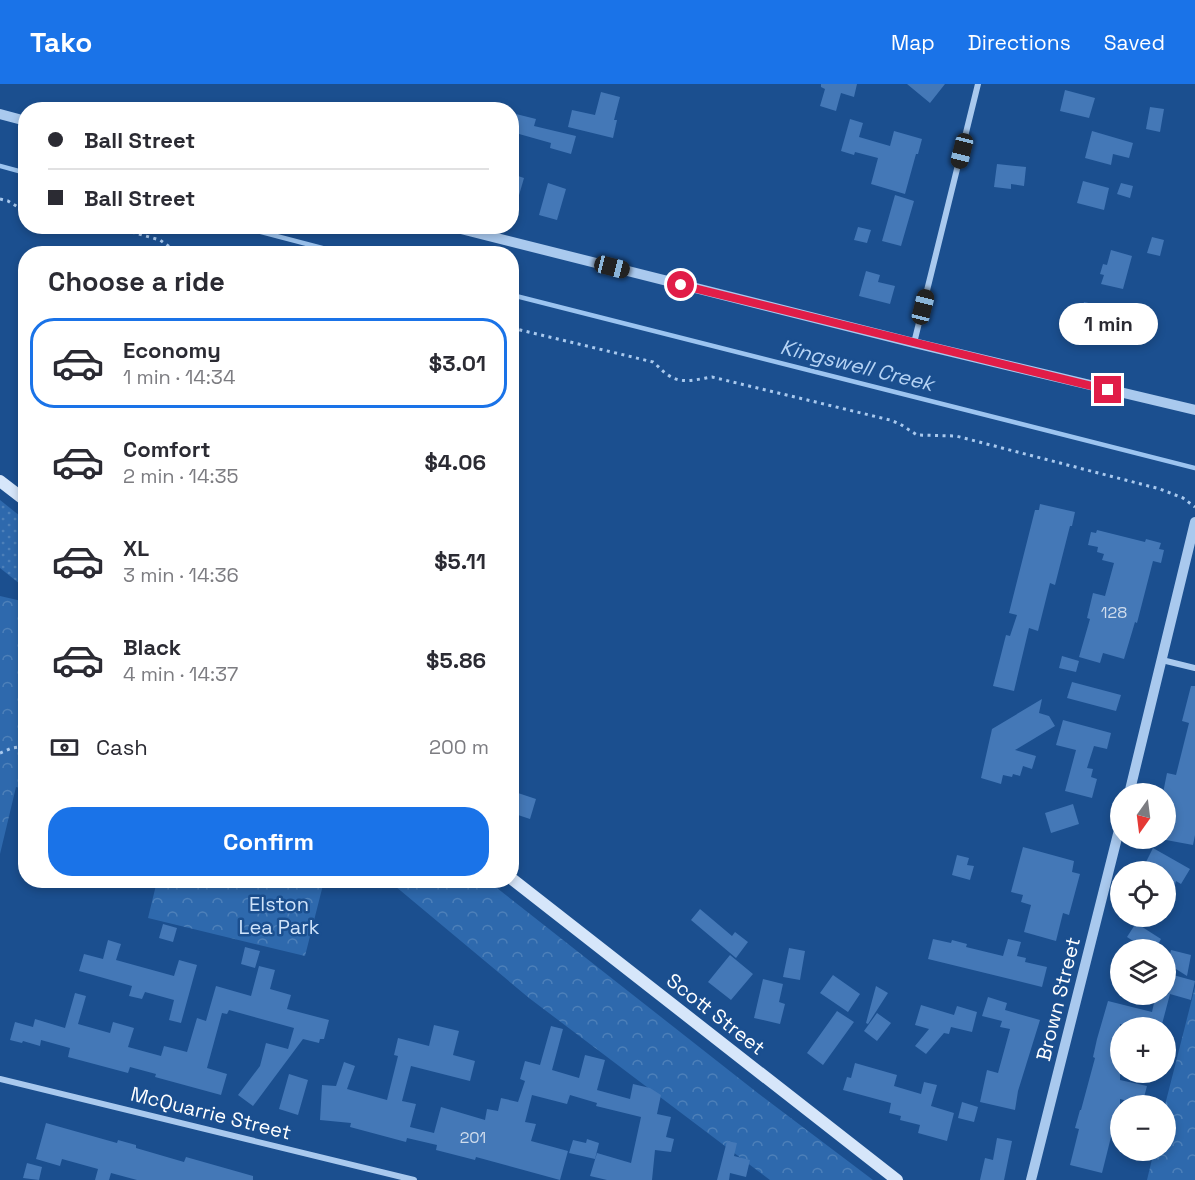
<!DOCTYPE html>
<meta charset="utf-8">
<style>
body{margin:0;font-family:"Space Grotesk",sans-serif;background:#f2f2f3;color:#2b2b33;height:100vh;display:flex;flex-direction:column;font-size:22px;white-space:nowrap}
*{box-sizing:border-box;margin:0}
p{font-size:20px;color:#7c7c81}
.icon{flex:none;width:33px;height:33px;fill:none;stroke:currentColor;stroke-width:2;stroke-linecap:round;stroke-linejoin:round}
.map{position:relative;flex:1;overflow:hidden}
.panel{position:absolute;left:18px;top:162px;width:501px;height:642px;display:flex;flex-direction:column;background:#fff;border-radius:24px;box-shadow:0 3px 9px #0003}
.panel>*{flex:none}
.hud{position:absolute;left:18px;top:18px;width:501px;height:132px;border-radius:24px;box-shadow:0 3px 9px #0003;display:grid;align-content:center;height:132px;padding:0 30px;background:#fff}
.needle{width:39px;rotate:194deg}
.fabs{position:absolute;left:1110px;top:699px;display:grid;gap:12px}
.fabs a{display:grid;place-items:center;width:66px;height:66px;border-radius:50%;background:#fff;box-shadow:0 3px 9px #0003;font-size:30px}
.end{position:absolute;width:27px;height:27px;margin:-14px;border:8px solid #e11d48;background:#fff;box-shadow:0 0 0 3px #fff}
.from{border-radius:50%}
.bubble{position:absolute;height:42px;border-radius:21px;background:#fff;box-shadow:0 3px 9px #0003;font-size:20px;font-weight:700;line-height:42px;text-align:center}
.car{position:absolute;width:18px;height:36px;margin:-18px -9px;border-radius:8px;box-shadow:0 0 4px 2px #0007;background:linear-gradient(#222 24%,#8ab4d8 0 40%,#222 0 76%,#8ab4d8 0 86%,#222 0)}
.hud b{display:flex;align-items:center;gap:21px;height:57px;font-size:22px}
.hud b+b{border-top:2px solid #e1e1e2}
.hud i{width:15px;height:15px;background:#2b2b33}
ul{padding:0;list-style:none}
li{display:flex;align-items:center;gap:18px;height:90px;margin:0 12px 9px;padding:0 18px;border:3px solid transparent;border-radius:24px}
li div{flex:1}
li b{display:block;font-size:22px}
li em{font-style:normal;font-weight:700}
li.on{border-color:#1a73e8}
li>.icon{width:54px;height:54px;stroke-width:1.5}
h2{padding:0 30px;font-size:27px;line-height:72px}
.pay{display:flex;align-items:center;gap:15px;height:66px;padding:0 30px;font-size:22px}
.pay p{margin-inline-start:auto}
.cta{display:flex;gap:12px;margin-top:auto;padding:12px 30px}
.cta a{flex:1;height:69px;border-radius:24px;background:#1a73e8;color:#fff;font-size:24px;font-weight:700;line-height:69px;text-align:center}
header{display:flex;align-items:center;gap:36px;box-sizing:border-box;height:84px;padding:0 30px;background:#1a73e8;color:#fff}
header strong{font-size:28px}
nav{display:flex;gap:33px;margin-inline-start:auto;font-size:21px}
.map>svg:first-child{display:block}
</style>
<header>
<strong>Tako</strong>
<nav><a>Map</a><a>Directions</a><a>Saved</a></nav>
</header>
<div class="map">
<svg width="1195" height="1096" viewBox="0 0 1195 1096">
<defs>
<pattern id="grass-dots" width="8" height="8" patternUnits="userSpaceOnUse" patternTransform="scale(1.5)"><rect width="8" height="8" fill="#2e69ad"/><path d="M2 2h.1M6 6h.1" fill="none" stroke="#4d80b9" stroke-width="1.8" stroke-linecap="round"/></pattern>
<pattern id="park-crowns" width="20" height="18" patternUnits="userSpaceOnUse" patternTransform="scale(1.5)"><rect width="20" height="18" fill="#2e69ad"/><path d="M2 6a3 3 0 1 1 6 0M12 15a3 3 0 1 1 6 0" fill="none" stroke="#4d80b9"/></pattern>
</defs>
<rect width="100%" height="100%" fill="#1b4f8f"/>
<path fill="url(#grass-dots)" d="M0,416L25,436V504L0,484Z"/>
<path fill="url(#park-crowns)" d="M0,512L26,518L25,705L16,703L0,770Z
M157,797V796L324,797L305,872L148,834Z
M389,797H488L759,1010L873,1096H770L529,914Z
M1195,903V1096H1147L1154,1067L1166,1066L1165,1021Z"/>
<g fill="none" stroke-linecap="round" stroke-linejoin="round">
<path stroke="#9cc4f0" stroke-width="4.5" d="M0,82L26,89
M238,142L345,170
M512,211L1195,384"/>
</g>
<path fill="#4478b7" d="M821,0H857L854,13L841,9L836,27L820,22L825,5L821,3Z
M907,0H945L930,19Z
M1065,6L1095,14L1089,34L1060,27Z
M601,8L620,13L614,36H617L613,54L568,43L572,26L595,31Z
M1150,23L1164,25L1160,48L1146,45Z
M512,29L536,35L534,42L576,52L571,70L550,64L551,59L512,48Z
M850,35L863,39L859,53L890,62L894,47L922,55L918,70H916L905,110L871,100L878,74L855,68L854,71L841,67Z
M1092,47L1133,59L1129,74L1113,70L1111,81L1085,74Z
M997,80L1026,83L1024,102L1011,100V105L994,103Z
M512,90L524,94L515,125H512Z
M1083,97L1109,104L1104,126L1077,119Z
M548,99L566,105L557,136L539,131Z
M1121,99L1133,102L1130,114L1117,110Z
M895,111L914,117L901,162L882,157Z
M858,143L871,146L867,159L854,156Z
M1152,153L1164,156L1160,172L1147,169Z
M1111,166L1132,172L1123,205L1101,200L1104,191L1100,190L1103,180L1107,181Z
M866,187L880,191L878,198L895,202L890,220L859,212Z
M1084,218L1103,222L1099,237L1080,233Z
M1040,420L1075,428L1072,442H1070L1055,501L1050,499L1038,547L1029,544L1014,607L993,602L1006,551L1010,552L1017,531L1009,529L1035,426H1039Z
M1097,446L1145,458L1146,455L1161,459L1159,465L1164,466L1161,479L1153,477L1137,539L1135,538L1124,575L1103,569L1100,579L1079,573L1090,535L1087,534L1093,509L1105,512L1114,479L1102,476L1104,470L1097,468L1098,463L1088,461L1091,448L1096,449Z
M1062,572L1079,577L1076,588L1059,584Z
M1072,598L1121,611L1116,627L1067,614Z
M1191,602H1195V751L1193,761L1166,756V710L1163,709L1167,689L1176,691L1189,639L1182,637Z
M1042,615L1039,629L1049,632L1055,642L1015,666L1036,672L1032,685L1023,682L1020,692L1013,690L1012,693L1003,691L1001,700L981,694L992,645Z
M1063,636L1111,649L1107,665L1094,662L1087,684L1093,685L1091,693L1097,695L1092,714L1065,707L1076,666L1056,661Z
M512,707L536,715L530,735L512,729Z
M1073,720L1079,740L1051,749L1045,729Z
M1023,763L1074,777L1072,788L1080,790L1069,831L1063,829L1056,857L1024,848L1031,821L1021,818L1023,811L1011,808Z
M1153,764L1190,785L1181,800L1176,797L1170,821L1166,820V788H1158L1145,780Z
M957,771L969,774L967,781L974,782L970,796L952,791Z
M700,825L732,852L735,848L748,858L736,874L691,836Z
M1136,839L1161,855L1155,866H1147L1127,853Z
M163,840L177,844L173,858L159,854Z
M933,855L951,859L952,856L967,860L966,863L1003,872L1008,855L1021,858L1017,872L1026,874L1025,878L1047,883L1042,903L928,875Z
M108,856L121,860L116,876L174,892L179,876L197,881L181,939L169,936L174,916L145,908L142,915L129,912L132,902L79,887L84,870L103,875Z
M245,863L260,867L255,884L241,880Z
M789,864L805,867L800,896L783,893Z
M1171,866L1191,871L1187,892L1168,880Z
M730,871L753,890L731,916L708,898Z
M259,882L275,886L270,905L291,911L287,925L329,936L324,955H320L319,959L303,955L253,1022L238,1011L260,982L266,959L288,965L294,944L229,926L227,930L222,929L207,984L227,990L221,1011L155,993L156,990L130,983L128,989L68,973L70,964L41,956L40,962L23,957L22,959L10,956L15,938L33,943L35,935L65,944L75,909L86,912L78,940L110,949L113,938L134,944L128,963L161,972L164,962L187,968L197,934L206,937L216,902L251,912Z
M1166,889L1195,897L1191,916L1170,910L1161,944H1134L1120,940V996L1147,1002L1142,1021L1120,1015V1056L1111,1053L1102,1089L1070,1081L1079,1045L1075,1044L1080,1026H1081L1095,974L1093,973L1097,955L1108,917L1152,928L1156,910H1170L1166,909Z
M833,891L860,910L848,928L820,909Z
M763,895L783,900L779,918L785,920L780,940L754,934Z
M876,902L888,909L868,940L866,939Z
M988,913L1007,919L1005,926L1040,936L1018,1007L1015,1026L980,1018L987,986L998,989L1010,945L1000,943L1002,937L982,932Z
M921,921L954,931L957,922L977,928L972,948L951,943L949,950L944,949L926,970L915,962L929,945L915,941Z
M837,927L854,938L823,981L807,969Z
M877,929L891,939L877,957L864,947Z
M434,941L459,947L453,971L475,977L470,997L411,982L402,1017L416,1020L410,1043L434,1049L441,1023L485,1036L487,1025L498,1027L501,1014L518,1018L525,997L520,995L525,977L540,981L551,942L563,945L552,986L579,994L585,971L605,976L597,1006L630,1015L633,1000L650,1004L661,1011L657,1030L671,1033L666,1053L674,1055L671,1068L655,1066L652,1096H607L590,1092L597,1069L631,1079L641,1033L596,1022L597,1019L570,1011L567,1020L532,1011L525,1038L536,1040L531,1057L568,1067L560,1096L476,1073L475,1076L436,1066L437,1061L407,1054L406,1058L350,1043L351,1039L320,1036L322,1001L336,1002L344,978L355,982L347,1005L387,1016L398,972L394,971L398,954L429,962Z
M855,979L897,991L894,1002L921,1010L924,998L937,1001L931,1022L954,1029L947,1057L918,1049L920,1041L900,1036L901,1032L889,1029L891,1019L843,1006L847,993L851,994Z
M289,990L308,996L298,1031L279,1025Z
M962,1018L978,1023L974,1038L958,1034Z
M46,1039L117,1059L118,1056L136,1061V1064L184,1078L186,1073L253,1092V1096H137L111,1089L109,1096H95L98,1085L62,1075L60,1082L36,1075Z
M997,1054L1012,1057L1004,1096H980L985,1074L993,1076Z
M587,1055L599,1059L595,1075L569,1069L573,1056L586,1059Z
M727,1057L737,1059L734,1072L750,1076L746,1093L730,1089L729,1096H717Z
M27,1079L42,1083L39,1096L23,1094Z"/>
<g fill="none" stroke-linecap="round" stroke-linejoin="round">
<path stroke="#a9c9ee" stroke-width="3" stroke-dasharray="3 4.5" stroke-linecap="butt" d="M0,115L8,117L26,128
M110,142L160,156L179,170
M512,244L653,278C658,282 662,287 668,291C682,301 697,295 712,293L890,336L900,340L917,351L956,352L1160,405L1183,414L1195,423
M0,669L12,664L26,662"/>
<path stroke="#a9c9ee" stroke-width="6" d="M914,259L978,0
M1162,576L1195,584
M0,995L414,1096"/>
<path stroke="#a9c9ee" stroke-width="10" d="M0,30L26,37
M449,142L914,259L1195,326
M1129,710L1195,438
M1031,1096L1120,742"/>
<path stroke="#d6e6fa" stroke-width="12" d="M0,397L26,417
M512,795L897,1096"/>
</g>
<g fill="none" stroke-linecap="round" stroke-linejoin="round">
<path stroke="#e11d48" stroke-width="8" d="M681,201L1108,306"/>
</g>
<g text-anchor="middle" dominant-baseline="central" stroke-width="5" stroke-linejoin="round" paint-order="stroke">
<g font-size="16" fill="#d0dded">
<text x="1114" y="528">128</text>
<text x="473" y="1053">201</text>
</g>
<g font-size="20" fill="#cfe3fa" stroke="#1b4f8f">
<text x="279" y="820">Elston<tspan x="279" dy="23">Lea Park</tspan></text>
</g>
<g font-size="20" fill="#fff" stroke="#1b4f8f">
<text transform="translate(1058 915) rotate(-76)">Brown Street</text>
<text transform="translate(716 930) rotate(38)">Scott Street</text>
<text transform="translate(211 1029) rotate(14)">McQuarrie Street</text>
</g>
<g font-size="21" font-style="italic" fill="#b5d3f5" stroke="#1b4f8f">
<text transform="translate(857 281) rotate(14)">Kingswell Creek</text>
</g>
</g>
</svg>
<div class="fabs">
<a><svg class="needle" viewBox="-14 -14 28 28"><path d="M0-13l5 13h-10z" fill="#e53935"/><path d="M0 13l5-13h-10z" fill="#7c7c81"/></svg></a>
<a><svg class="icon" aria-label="locate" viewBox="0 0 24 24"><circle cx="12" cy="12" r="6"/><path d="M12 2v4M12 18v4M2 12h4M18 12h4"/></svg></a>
<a><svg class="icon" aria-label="layers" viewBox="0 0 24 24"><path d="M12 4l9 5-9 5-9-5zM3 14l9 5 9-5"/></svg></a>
<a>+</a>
<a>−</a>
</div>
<i class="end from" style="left:681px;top:201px"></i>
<i class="end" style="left:1108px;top:306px"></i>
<div class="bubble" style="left:1059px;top:219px;width:99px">1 min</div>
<i class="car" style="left:962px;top:67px;rotate:194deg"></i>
<i class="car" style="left:612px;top:183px;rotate:104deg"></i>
<i class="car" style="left:923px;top:223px;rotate:14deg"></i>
<div class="hud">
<b><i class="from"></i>Ball Street</b>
<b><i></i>Ball Street</b>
</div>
<section class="panel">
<h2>Choose a ride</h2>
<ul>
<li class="on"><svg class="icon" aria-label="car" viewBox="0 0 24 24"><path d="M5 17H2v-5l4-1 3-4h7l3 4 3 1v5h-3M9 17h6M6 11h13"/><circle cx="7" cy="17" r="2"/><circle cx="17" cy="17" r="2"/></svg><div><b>Economy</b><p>1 min · 14:34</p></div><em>$3.01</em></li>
<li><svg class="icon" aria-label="car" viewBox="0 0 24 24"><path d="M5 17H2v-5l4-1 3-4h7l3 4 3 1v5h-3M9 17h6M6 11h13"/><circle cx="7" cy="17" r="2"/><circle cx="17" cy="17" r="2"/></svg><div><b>Comfort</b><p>2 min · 14:35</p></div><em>$4.06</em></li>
<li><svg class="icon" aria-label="car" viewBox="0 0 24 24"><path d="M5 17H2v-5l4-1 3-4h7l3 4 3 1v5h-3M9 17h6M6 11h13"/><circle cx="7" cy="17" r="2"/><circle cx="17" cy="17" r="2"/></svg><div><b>XL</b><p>3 min · 14:36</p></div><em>$5.11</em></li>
<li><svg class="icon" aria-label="car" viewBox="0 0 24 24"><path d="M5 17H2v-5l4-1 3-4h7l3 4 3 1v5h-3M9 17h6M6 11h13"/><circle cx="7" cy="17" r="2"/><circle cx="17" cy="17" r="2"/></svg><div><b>Black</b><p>4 min · 14:37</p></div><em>$5.86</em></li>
</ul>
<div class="pay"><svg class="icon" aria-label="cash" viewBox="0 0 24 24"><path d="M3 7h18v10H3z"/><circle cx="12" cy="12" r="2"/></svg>Cash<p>200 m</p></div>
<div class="cta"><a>Confirm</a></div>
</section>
</div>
